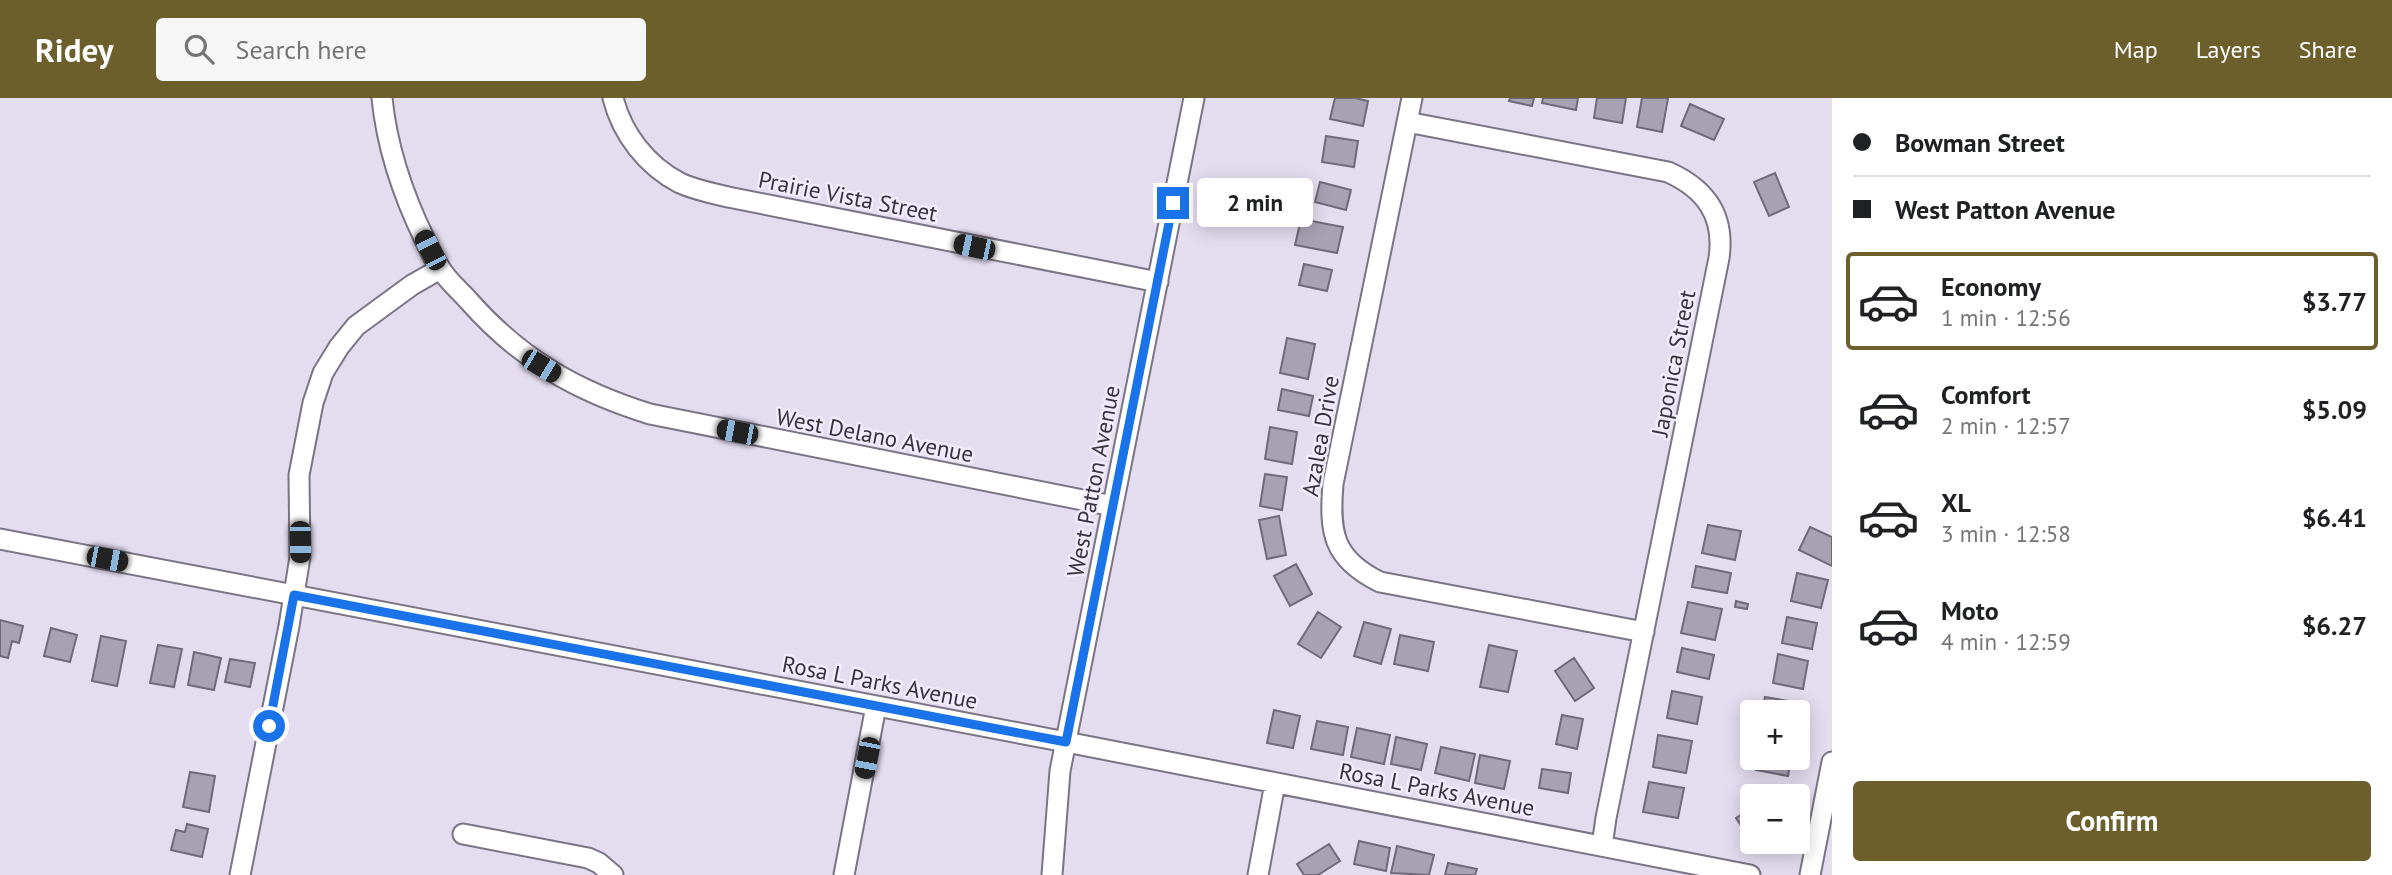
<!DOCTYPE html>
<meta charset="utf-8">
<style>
body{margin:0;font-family:"PT Sans",sans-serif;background:#f6f6f6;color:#202124;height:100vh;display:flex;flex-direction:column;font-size:26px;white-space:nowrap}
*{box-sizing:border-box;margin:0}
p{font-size:23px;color:#757577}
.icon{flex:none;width:38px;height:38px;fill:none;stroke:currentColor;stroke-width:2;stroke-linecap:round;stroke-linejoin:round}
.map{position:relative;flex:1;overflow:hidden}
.drawer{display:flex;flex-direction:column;background:#fff;width:560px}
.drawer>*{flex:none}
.guide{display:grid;align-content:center;height:154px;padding:0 21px;background:#fff}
.fabs{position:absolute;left:1740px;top:602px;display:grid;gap:14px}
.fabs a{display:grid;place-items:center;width:70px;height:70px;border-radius:7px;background:#fff;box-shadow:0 4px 18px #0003;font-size:35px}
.end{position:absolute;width:32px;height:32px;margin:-16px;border:9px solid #1a73e8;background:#fff;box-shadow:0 0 0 4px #fff}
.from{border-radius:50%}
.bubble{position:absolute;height:49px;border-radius:7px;background:#fff;box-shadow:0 4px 18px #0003;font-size:23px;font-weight:600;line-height:49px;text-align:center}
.car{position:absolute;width:21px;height:42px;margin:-21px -10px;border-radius:9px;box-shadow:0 0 5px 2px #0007;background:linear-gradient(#222 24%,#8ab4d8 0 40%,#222 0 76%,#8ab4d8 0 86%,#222 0)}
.guide b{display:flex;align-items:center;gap:24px;height:66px;font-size:26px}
.guide b+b{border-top:2px solid #e0e0e0}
.guide i{width:18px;height:18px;background:#202124}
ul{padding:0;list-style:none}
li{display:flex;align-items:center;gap:21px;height:98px;margin:0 14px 10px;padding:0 7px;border:4px solid transparent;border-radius:7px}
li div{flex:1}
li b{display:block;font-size:26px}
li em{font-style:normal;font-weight:600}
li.selected{border-color:#6d5f2c}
li>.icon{width:63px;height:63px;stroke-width:1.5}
.primary-button{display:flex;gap:14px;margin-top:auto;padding:14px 21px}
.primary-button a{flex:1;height:80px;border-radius:7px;background:#6d5f2c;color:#fff;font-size:28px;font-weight:600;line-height:80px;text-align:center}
header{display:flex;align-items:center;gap:42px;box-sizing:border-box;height:98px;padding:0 35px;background:#6d5f2c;color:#fff}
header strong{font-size:33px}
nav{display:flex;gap:38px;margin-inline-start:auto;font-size:24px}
.search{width:490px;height:63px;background:#f6f6f6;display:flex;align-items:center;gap:18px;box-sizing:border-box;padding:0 24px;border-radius:7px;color:#757577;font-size:26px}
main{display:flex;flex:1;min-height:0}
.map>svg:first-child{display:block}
</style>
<header>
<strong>Ridey</strong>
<div class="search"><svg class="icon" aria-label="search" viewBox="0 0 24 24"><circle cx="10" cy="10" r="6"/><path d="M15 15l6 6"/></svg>Search here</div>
<nav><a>Map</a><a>Layers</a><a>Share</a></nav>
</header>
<main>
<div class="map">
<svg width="1832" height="777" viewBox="0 0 1832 777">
<rect width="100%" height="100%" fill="#e4ddf0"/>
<path fill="#a8a1b2" stroke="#706979" stroke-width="2" d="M1335,0H1355L1368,3L1363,28L1330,21Z
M1510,0H1534L1532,8L1509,3Z
M1543,0H1578L1576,12L1542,5Z
M1597,0H1626L1622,25L1594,20Z
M1642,0H1668L1662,34L1637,29Z
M1690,6L1724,21L1714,42L1681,28Z
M1326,38L1358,43L1354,69L1322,64Z
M1775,75L1789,109L1769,118L1754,84Z
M1320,84L1351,92L1346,112L1315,104Z
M1301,121L1343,129L1337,155L1295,147Z
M1304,166L1332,172L1327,193L1299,187Z
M1287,240L1315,246L1308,281L1280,275Z
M1282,291L1313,298L1309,318L1278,312Z
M1270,329L1297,334L1292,366L1265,361Z
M1265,376L1287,379L1282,412L1260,408Z
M1279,418L1286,457L1267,461L1259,422Z
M1708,427L1741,433L1735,462L1702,455Z
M1810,429L1832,439V468L1799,452Z
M1296,466L1312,496L1290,508L1274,478Z
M1696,468L1731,475L1727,495L1692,489Z
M1797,475L1828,482L1821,510L1791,503Z
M1736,503L1748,506L1747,511L1735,509Z
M1688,504L1722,511L1715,542L1681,535Z
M1318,514L1341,529L1321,560L1298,546Z
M1787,519L1817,525L1812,551L1782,545Z
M0,522L23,528L19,545L12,543L8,560L0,558Z
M1364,524L1391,531L1381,566L1354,558Z
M51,530L77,537L70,564L44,558Z
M1400,537L1434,544L1428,573L1394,566Z
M101,538L126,543L117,588L92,583Z
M158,547L182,551L174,589L150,585Z
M1489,547L1517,553L1508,594L1480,589Z
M1682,550L1714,557L1709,581L1677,574Z
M194,554L221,560L214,592L188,587Z
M1778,556L1808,563L1803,591L1773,585Z
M1574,560L1594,590L1575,603L1555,573Z
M230,561L255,565L250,589L225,584Z
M1672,593L1702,599L1697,626L1667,620Z
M1765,599L1801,605L1797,628V614H1762Z
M1274,612L1300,618L1293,650L1267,645Z
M1562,617L1583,621L1577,651L1556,646Z
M1317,623L1348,629L1343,657L1311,651Z
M1357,630L1390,637L1384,666L1351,659Z
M1658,637L1692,643L1686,675L1653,669Z
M1396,639L1427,646L1421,672L1391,666Z
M1441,649L1475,656L1469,683L1435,675Z
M1480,657L1510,663L1504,691L1475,685Z
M1758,660H1791L1788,678L1756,672Z
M1542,671L1571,675L1568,695L1539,690Z
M190,674L215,678L209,714L183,709Z
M1649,684L1684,690L1678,720L1643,714Z
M1752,710V737L1749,739L1736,720Z
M187,726L208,731L202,759L171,752L176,732L185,734Z
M1359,743L1390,750L1386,773L1354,766Z
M1329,746L1340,763L1318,777H1304L1297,766Z
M1397,748L1434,757L1429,777L1391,775Z
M1448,765L1477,771L1475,777H1445Z"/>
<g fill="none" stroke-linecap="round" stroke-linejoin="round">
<defs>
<path id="minor" d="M382,0C387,50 403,97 425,142C430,151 434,162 440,170C447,182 459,192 468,202C520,261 576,293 650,316L1113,408
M613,0C622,36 647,68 680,85C695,92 712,95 728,99L1158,184
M1412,0L1333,386C1329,435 1333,461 1380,484L1644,534
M1407,24L1668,74C1706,91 1725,118 1719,160L1606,720L1602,748
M0,441L1066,644L1750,777
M463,736L588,760L599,765L613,777
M240,777L289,528L300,459L299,377L313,305L323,275L339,249L356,228L412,187L440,171
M844,777L876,608
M1052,777L1060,673L1194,0
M1258,777L1275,685
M1810,777L1832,664"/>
</defs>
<use href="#minor" stroke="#7b7484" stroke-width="23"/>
<use href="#minor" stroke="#fff" stroke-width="19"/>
</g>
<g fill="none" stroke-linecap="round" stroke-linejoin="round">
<path stroke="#1a73e8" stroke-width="9" d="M269,628L294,497L1066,644L1173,105"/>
</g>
<g text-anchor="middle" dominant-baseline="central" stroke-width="5" stroke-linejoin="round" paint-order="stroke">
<g font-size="23" fill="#36343b" stroke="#f2ebfd">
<text transform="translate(848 98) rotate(11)">Prairie Vista Street</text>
<text transform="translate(1673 265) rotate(-79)">Japonica Street</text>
<text transform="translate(875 337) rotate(11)">West Delano Avenue</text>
<text transform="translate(1320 338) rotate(-80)">Azalea Drive</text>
<text transform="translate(1093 383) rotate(-79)">West Patton Avenue</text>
<text transform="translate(880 584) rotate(11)">Rosa L Parks Avenue</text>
<text transform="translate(1437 691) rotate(11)">Rosa L Parks Avenue</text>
</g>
</g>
</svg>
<div class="fabs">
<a>+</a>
<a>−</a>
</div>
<i class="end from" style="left:269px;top:628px"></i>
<i class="end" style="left:1173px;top:105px"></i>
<div class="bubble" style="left:1197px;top:80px;width:116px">2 min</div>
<i class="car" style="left:974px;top:149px;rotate:282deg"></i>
<i class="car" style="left:430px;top:152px;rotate:333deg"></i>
<i class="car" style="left:541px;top:268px;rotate:121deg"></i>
<i class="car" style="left:737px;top:334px;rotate:281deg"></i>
<i class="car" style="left:300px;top:444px;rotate:179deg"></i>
<i class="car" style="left:107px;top:461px;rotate:101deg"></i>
<i class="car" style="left:867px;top:660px;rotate:191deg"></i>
</div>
<section class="drawer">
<div class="guide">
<b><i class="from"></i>Bowman Street</b>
<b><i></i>West Patton Avenue</b>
</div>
<ul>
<li class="selected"><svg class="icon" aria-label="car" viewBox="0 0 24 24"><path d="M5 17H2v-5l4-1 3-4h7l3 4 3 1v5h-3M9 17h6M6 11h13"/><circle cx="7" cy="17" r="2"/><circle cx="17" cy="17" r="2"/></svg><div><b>Economy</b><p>1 min · 12:56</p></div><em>$3.77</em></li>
<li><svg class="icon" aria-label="car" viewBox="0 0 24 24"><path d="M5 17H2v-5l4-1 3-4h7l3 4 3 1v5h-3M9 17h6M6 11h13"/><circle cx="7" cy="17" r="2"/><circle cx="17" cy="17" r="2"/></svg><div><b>Comfort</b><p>2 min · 12:57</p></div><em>$5.09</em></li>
<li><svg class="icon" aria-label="car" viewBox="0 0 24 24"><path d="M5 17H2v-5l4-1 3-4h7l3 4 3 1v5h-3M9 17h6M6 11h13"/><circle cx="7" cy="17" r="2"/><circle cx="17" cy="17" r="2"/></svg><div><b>XL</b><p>3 min · 12:58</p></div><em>$6.41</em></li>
<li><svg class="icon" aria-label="car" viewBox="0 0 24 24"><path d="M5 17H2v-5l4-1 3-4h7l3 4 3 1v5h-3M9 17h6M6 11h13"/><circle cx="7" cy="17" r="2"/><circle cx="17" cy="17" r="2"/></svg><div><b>Moto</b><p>4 min · 12:59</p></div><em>$6.27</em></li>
</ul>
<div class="primary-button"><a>Confirm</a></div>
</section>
</main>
